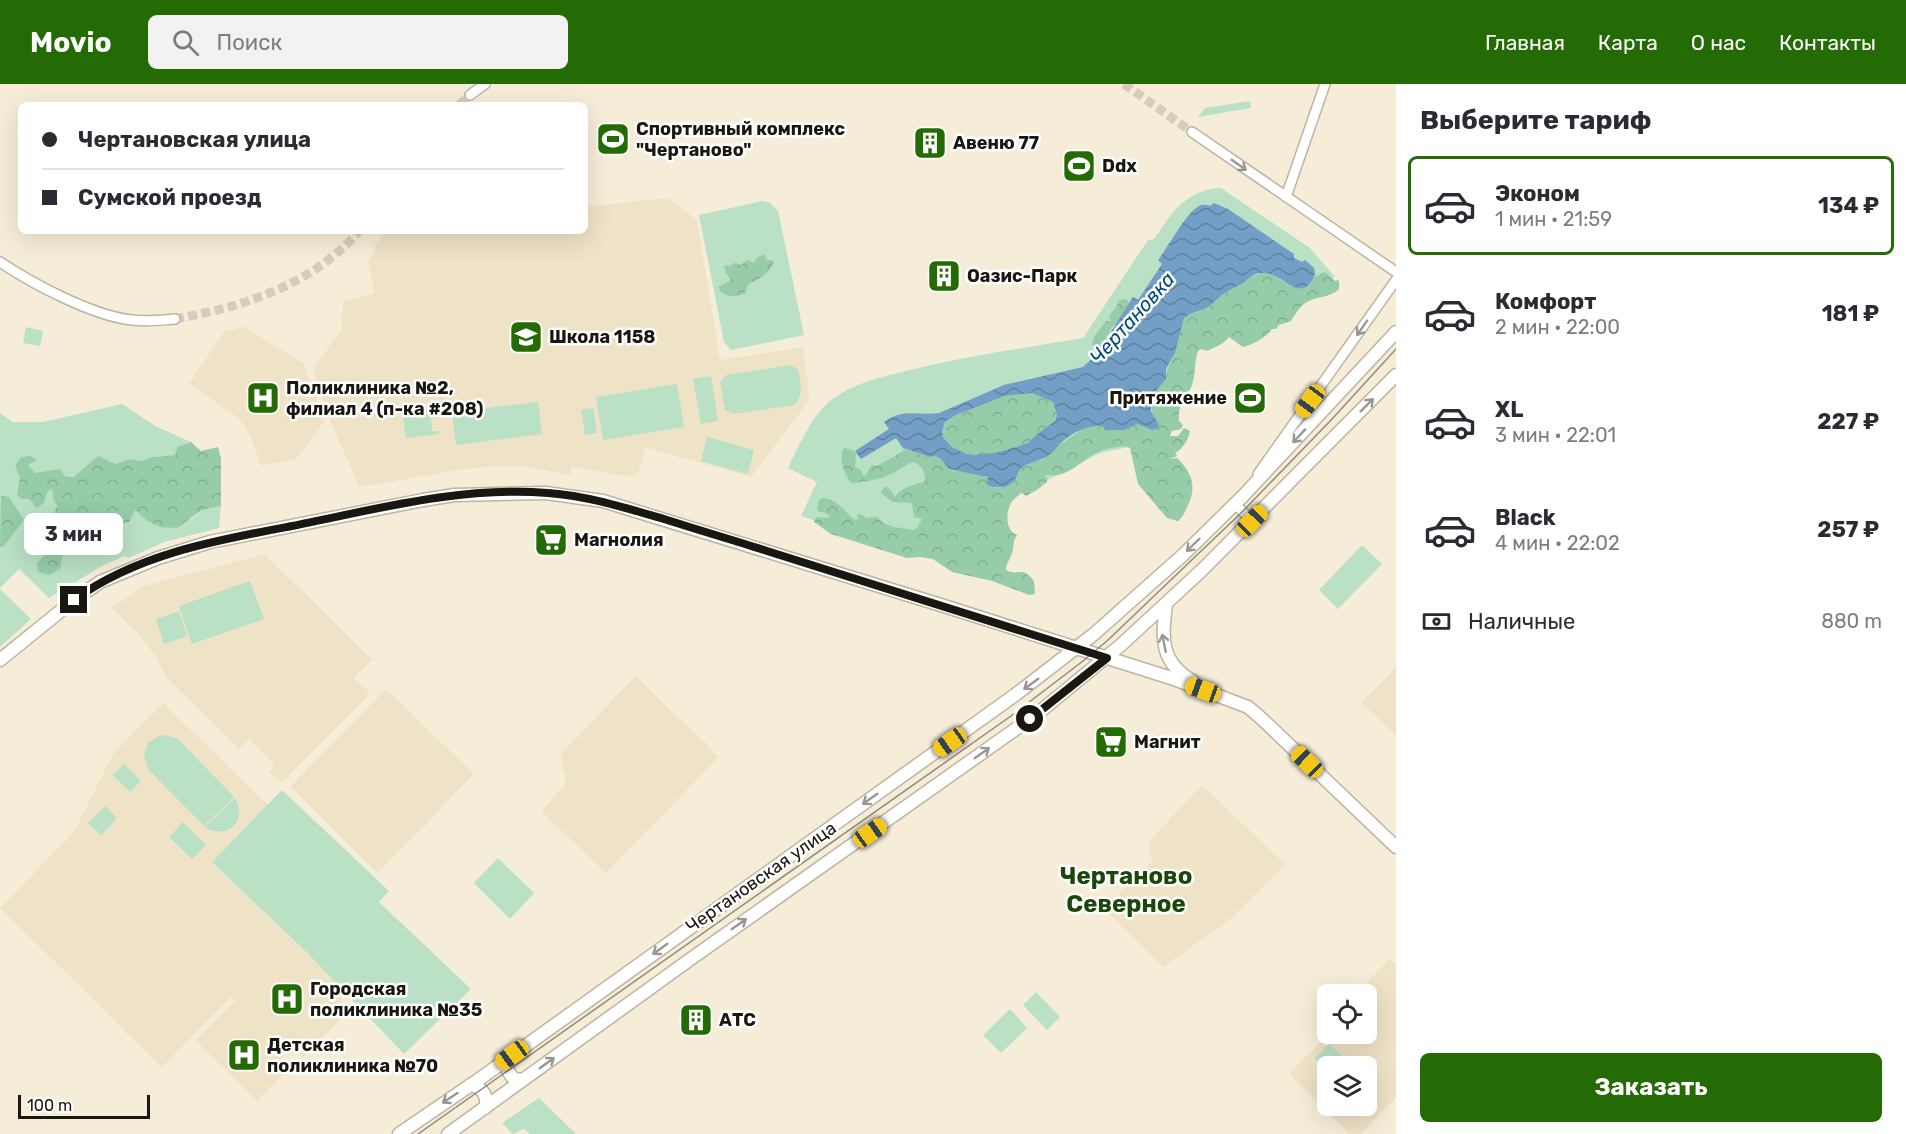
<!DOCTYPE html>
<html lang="ru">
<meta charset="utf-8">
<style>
body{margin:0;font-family:Rubik,sans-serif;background:#f2f2f3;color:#2b2b33;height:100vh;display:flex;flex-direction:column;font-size:22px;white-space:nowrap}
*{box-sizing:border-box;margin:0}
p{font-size:20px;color:#7c7c81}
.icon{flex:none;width:33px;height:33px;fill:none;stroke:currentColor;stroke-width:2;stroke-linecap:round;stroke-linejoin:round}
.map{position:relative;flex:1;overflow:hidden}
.panel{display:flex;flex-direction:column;background:#fff;width:510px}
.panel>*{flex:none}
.hud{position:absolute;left:18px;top:18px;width:570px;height:132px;border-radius:9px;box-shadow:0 6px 24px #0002;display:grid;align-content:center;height:132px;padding:0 24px;background:#fff}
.tools{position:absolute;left:1317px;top:900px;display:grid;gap:12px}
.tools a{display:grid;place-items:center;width:60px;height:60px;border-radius:9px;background:#fff;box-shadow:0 6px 24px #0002;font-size:30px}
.scale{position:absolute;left:18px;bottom:15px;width:132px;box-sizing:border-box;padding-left:6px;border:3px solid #1a1710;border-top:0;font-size:16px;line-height:21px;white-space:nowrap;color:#1a1710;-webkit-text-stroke:4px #fff;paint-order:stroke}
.end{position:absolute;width:27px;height:27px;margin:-14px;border:8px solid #1a1710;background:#fff;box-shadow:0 0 0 3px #fff}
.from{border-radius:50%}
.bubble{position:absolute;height:42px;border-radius:9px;background:#fff;box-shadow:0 6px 24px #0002;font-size:20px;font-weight:700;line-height:42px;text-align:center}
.car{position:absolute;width:18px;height:36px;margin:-18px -9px;border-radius:8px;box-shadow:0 0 4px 2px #0007;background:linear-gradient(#f5c518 24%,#345 0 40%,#f5c518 0 76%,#345 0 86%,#f5c518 0)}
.hud b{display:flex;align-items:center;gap:21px;height:57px;font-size:22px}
.hud b+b{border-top:2px solid #e1e1e2}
.hud i{width:15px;height:15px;background:#2b2b33}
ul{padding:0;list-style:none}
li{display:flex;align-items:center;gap:18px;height:99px;margin:0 12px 9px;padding:0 12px;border:3px solid transparent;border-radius:9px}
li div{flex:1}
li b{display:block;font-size:22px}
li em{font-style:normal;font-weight:700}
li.selected{border-color:#246b06}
li>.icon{width:54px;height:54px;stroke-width:1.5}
h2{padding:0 24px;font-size:27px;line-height:72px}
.pay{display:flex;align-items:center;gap:15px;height:66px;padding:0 24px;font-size:22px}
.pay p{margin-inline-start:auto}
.action{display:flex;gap:12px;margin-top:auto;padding:12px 24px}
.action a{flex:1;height:69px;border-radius:9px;background:#246b06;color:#fff;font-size:24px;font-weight:700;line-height:69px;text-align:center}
header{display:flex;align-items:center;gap:36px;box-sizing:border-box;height:84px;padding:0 30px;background:#246b06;color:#fff}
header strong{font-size:28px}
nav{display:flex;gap:33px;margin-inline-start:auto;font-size:21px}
.search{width:420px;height:54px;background:#f2f2f3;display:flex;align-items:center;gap:15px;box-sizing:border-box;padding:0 21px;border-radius:9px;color:#7c7c81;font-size:22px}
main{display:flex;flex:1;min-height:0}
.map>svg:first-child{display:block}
</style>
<header>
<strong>Movio</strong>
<div class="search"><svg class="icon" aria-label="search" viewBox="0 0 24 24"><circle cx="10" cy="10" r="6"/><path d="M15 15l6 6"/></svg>Поиск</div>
<nav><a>Главная</a><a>Карта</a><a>О нас</a><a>Контакты</a></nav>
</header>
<main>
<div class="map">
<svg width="1396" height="1050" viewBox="0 0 1396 1050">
<defs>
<pattern id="forest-crowns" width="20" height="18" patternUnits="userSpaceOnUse" patternTransform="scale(1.5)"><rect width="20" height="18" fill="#96cca9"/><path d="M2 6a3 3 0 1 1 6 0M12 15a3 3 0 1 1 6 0" fill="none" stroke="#81ae90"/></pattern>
<pattern id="water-waves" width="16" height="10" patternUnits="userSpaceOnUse" patternTransform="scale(1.5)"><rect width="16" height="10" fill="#739fc6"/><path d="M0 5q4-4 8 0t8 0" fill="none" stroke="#5e819f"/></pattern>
</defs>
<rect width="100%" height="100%" fill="#f6edd8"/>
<path fill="#eee2c7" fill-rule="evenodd" d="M668,114L697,136L720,276L803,263L809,309L808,318L751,393L645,363L639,387L631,393L571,383V392L531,383L497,382L465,385L359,403L330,336L313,286L342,244L343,217L375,209L368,178L375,167L374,163L385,147H585V123Z
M244,243L304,280L324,338L295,376L260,381L256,366L246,343L237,333L189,300L224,248Z
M264,470L372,575L354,594L370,609L282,699L269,688L275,681L249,655L239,665L166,593L156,573L135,546L111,524L144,502Z
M1396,583V652L1362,619Z
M636,592L719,673L606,789L541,727L566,700L561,670Z
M386,605L474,690L378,789L290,703Z
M163,619L268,721L212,778L338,901L345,930L303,974L279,951L268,962L290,983L257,1017L196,957L235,917L231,913L162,983L0,824L74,748L113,670Z
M1202,701L1285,780L1231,835L1163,883L1104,825L1153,776L1149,765L1151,755Z
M1389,875L1396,881V1013L1361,1050H1349L1289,990L1328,950H1366V910H1357ZM1328,982H1366V1022H1328Z"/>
<path fill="#bae0c6" d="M1250,17L1251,24L1198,33L1205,24Z
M1221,104L1310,164L1335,193L1191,264L1174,333L1129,363L1100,369L1008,417L985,489L801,432L817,398L788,384C799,362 810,334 829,318C852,299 883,293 910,286C967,272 1025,264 1083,254L1148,156L1154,155C1172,129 1185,106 1221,104Z
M763,117L770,119L778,127L804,251L731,266L724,258L699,131Z
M26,243L43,247L40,262L23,259Z
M791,281L798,286C800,299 805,311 794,321L733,330L725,326L720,299L726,291Z
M711,292L718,337L701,340L693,295Z
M677,300L684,343L603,356L596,313Z
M538,318L542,350L456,361L452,328Z
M122,320L157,343L191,358L177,363L175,371L152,373L140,377L130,375L115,380L86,384L74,393L47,388L35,389L27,381L36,377L15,382L20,394L21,415H29L52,405L53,414L57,422C45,445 61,457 37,479L62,467L92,471L103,454L106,436L135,426L146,436L192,435L202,426L221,422L219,444L164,458L129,474L124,472L102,482L49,514L19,485L0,504V329L13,338H43Z
M430,324L432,347H439V350L406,354L402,327Z
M593,324L597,349L585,351L581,326Z
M707,353L754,366L748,390L701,377Z
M1362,461L1382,480L1338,525L1319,506Z
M250,497L264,535L192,560L179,522Z
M0,505L31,535L0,563Z
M179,527L187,552L164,560L156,535Z
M165,651L178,655L234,713L204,742L148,685L144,671L148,659L159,652Z
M124,680L141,697L130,708L113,691Z
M282,706L389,807L379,818L471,905L404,970L308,870L212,778Z
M235,714C248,736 228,757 205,743Z
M105,722L117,734L101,751L88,739Z
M183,738L206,761L192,775L169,753Z
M498,774L534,809L510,835L474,799Z
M1036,908L1060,933L1047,946L1023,921Z
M1010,925L1027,944L1001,969L983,951Z
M1329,960L1353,982H1328L1327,986L1315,974Z
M539,1014L576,1050H530L524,1045L513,1050L502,1039Z"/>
<path fill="url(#forest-crowns)" d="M764,170L767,176H771L774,178C769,190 760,195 748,200L745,209C738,213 727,213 721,208L718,203L731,196L726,189L724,182L728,181L729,183L734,179L741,181L747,176L755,179V175Z
M1325,188L1335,197L1339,196V205C1330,214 1317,212 1307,218C1299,222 1296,230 1291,237L1279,241L1276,245H1272C1267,253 1252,261 1243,263L1229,253C1224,260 1214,264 1207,267L1201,265L1198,267C1194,278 1196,289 1192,301C1186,316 1178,317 1179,337L1183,341L1181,345L1172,347L1170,352H1178L1184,344L1190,347C1189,355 1182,366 1175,369L1177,372L1170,375L1177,374C1192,388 1197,403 1188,421C1185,427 1184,432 1178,437L1167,434L1138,400L1130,364C1124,361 1119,363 1112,364C1089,367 1079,386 1058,391C1054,392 1048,391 1044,391L1047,394V398L1037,406L1026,412L1021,408C1018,413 1014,414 1011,419C1006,428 1006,441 1012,448L1017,451C1013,457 1014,459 1013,466C1012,473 1006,478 1006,486C1019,493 1021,481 1034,497L1035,510L1029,511L992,497L952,488L933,475L920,473L907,474L831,450L814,438L816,433L828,434L830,432L824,428H819L817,424L819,416L823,414C839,416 843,427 855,436L858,435L857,431L860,430L867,434L877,433C888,445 899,443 914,446L917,444L922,435L914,433L912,419L893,418L881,409L883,404L888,403L895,413C902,402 914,402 925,397C925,388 923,382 914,378C905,380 899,387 891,390C879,396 864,398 851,399C844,389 838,375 844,364L853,366L856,370L855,383L862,387V390L865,392L872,381L877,382L902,368L904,365L930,373L936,372L941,375L949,385L953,387H962L988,393L995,404H1001L1009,400L1016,395L1020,385L1032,377L1042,376L1052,370L1058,362L1084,344L1096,341L1124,346L1138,340L1152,345C1155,324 1144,312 1166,295L1167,286L1175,269L1184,234C1191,228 1201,227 1209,222C1215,219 1218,214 1223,210C1232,203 1254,189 1265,189C1276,189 1280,198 1290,200C1304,203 1312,192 1325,188Z
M1123,215L1127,216L1130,222L1122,235L1113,242L1100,264L1095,265L1092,260L1094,253L1106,237H1111L1109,232L1117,222L1118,217Z
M1032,309L1053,318L1057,331L1055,337L1036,351L1028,359L999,368L976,371L967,370L952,363L943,353L942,348L946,338L956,331L1005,312Z
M191,358L201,367L218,363L221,374V422L202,426L177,444L160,443L146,436L135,426L129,438L117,440L107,436L103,454L92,471L63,467L60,485L49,491L38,488L37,479C60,457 44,447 57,422L53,414L52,405L47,408L44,419L37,424L29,415H21L17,411L20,394L15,382L21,373L31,372L37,376L28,381L35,389L60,385L65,392L74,393L98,372L115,380L130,375L140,377L152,373L175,371L177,363Z
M1,412L9,413L24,436L4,462L0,463Z"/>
<path fill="url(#water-waves)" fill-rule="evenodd" d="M1214,119L1228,125L1294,170V174L1302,178L1305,176L1314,184L1315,190C1301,224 1283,187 1262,189C1254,189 1249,194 1243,199C1238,202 1231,205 1226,208C1221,211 1217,216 1212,220C1204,227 1192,227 1184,234L1175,269L1166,285V295L1154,309L1151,315V327L1159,341L1158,344L1152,346L1138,340L1124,346H1105L1103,342C1087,340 1068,351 1058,362C1055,366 1053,369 1048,372C1040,377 1031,377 1023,383C1018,386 1019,389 1016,394C1010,405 997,405 987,401L988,393L949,385L941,375L936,372L930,373L903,364L896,354L861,375L855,367L889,345L884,338C903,324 918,332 939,329L1004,301L1083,283L1097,270L1133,213L1138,216L1162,180L1158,176C1168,163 1184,133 1196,124C1201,120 1205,120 1210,122ZM1032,309L1053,318L1057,331L1055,337L1036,351L1028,359L999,368L976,371L967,370L952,363L943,353L942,348L945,338L956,331L1005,312Z"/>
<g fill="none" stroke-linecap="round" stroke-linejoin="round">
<path stroke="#d5cdba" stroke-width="9" stroke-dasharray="9 4.5" stroke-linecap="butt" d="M1124,0L1192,48
M459,21L470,11
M175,235C242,223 313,201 359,147"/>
<defs>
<path id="street" d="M470,11L485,0
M1192,48L1396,188
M1286,113L1325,0
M0,178C33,200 93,232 132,236C146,238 161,236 175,235
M1258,390L1396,196
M1235,420L1252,437"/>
<path id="secondary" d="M1166,520C1162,554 1159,578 1194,598
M0,576L74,516L100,498L158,474L210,458L423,416L454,411L546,409L603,417L944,522L1171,594L1248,623L1262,635L1396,763
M511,972C504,982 507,987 514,995L523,996
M470,1001C482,1002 489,1013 485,1024
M399,1050L478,996L1015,611L1094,550L1183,471L1243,412L1396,248
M448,1050L692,874L1037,630L1121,561L1202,486L1396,291"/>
</defs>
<use href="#street" stroke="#bdb4a1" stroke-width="12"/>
<use href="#secondary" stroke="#bdb4a1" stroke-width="15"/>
<use href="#street" stroke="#fff" stroke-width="9"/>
<use href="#secondary" stroke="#fff" stroke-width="12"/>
<path stroke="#918a7c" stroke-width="1.5" d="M418,1050L1011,632L1083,577L1108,556L1242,428L1333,334L1396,265"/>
</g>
<defs><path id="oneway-shaft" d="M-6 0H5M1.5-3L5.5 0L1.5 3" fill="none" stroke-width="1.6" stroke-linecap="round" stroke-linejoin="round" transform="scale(1.5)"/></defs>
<g stroke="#989793">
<use href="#oneway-shaft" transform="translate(1239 81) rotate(35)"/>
<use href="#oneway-shaft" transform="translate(1362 244) rotate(125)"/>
<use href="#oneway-shaft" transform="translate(1367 321) rotate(-45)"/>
<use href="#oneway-shaft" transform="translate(1299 352) rotate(133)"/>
<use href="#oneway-shaft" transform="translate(1193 461) rotate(136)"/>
<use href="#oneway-shaft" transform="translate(1164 559) rotate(-101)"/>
<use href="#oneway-shaft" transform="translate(1031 600) rotate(144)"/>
<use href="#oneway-shaft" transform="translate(982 669) rotate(-35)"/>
<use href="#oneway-shaft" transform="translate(870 715) rotate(145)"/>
<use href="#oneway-shaft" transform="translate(739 840) rotate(-35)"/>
<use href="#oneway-shaft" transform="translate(660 865) rotate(144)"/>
<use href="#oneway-shaft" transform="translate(547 979) rotate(-36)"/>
<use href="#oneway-shaft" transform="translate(450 1014) rotate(147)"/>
</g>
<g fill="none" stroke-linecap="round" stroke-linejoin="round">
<path stroke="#1a1710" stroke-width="8" d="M74,516C137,470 217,456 292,442C377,425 461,402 548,409C588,412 626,424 664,435C698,446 733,456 767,467C880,502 993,539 1107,574L1030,635"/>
</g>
<defs>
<symbol id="stadium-square" viewBox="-11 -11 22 22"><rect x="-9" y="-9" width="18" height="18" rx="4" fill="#246b06" stroke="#fff"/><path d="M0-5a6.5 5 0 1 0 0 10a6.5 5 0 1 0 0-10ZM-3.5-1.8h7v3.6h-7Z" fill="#fff"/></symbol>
<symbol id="building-square" viewBox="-11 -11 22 22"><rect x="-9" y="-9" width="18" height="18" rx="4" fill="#246b06" stroke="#fff"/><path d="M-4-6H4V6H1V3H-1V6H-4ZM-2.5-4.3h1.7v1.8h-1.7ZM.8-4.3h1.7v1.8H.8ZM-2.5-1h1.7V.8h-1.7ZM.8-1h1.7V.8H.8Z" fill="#fff"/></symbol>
<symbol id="school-square" viewBox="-11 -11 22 22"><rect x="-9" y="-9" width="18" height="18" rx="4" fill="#246b06" stroke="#fff"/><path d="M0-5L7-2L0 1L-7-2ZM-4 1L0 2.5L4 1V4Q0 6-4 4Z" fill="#fff"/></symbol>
<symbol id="hospital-square" viewBox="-11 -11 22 22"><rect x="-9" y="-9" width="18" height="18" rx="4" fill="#246b06" stroke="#fff"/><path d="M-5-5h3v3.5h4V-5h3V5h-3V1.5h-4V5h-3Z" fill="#fff"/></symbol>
<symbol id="supermarket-square" viewBox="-11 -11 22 22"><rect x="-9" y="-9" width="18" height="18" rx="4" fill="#246b06" stroke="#fff"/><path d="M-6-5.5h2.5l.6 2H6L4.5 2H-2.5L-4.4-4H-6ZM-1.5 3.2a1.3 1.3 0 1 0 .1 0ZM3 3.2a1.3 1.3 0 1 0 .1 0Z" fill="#fff"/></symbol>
</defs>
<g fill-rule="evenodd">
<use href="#stadium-square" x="594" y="36" width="38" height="38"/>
<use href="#building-square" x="911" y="40" width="38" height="38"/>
<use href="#stadium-square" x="1060" y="63" width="38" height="38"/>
<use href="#building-square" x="925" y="173" width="38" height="38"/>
<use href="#school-square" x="507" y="234" width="38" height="38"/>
<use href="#hospital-square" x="244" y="295" width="38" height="38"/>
<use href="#stadium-square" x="1231" y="295" width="38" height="38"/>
<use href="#supermarket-square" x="532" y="437" width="38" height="38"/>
<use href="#supermarket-square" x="1092" y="639" width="38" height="38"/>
<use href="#hospital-square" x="268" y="896" width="38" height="38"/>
<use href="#building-square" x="677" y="917" width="38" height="38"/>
<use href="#hospital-square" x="225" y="952" width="38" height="38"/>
</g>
<g text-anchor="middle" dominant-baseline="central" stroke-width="5" stroke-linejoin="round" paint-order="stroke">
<g font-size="18" font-weight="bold" fill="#1a1710" stroke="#fff" text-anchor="start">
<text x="636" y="45">Спортивный комплекс<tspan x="636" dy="21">"Чертаново"</tspan></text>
<text x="953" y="59">Авеню 77</text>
<text x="1102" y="82">Ddx</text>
<text x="967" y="192">Оазис-Парк</text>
<text x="549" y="253">Школа 1158</text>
<text x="286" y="304">Поликлиника №2,<tspan x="286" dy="21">филиал 4 (п-ка #208)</tspan></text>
<text x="1227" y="314" text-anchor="end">Притяжение</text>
<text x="574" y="456">Магнолия</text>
<text x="1134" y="658">Магнит</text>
<text x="310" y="905">Городская<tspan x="310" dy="21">поликлиника №35</tspan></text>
<text x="719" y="936">АТС</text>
<text x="267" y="961">Детская<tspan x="267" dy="21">поликлиника №70</tspan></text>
</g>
<g font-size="18" fill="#1a1710" stroke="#fff">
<text transform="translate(761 793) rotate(-35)">Чертановская улица</text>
</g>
<g font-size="20" font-style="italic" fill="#004b7d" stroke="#fff">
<text transform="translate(1132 234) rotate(-48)">Чертановка</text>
</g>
<g font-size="24" font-weight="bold" fill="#1b470c" stroke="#fff">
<text x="1126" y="792">Чертаново<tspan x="1126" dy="28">Северное</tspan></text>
</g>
</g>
</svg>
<div class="tools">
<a><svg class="icon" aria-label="locate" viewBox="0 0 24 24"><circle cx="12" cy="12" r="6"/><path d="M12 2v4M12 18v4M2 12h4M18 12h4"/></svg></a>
<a><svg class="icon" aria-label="layers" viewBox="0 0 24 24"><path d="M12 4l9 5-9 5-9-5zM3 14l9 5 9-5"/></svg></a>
</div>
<div class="scale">100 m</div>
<i class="end from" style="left:1030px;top:635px"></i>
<i class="end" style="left:74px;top:516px"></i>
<div class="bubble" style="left:24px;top:429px;width:99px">3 мин</div>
<i class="car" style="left:1310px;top:317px;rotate:217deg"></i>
<i class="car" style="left:1252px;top:437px;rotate:44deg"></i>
<i class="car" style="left:1203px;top:606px;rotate:290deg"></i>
<i class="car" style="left:950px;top:658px;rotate:235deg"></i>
<i class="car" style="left:1307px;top:678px;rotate:314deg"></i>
<i class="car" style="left:870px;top:749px;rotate:55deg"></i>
<i class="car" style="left:512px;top:971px;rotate:234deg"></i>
<div class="hud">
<b><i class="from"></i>Чертановская улица</b>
<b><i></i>Сумской проезд</b>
</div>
</div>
<section class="panel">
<h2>Выберите тариф</h2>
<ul>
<li class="selected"><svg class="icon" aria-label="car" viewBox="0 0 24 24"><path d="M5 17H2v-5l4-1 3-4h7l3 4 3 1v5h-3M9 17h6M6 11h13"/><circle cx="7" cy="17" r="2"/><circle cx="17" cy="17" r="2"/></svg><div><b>Эконом</b><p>1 мин · 21:59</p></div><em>134 ₽</em></li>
<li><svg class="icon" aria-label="car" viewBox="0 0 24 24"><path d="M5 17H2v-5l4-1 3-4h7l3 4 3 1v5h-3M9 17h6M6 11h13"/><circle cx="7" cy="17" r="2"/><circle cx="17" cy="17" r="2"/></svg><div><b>Комфорт</b><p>2 мин · 22:00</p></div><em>181 ₽</em></li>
<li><svg class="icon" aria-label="car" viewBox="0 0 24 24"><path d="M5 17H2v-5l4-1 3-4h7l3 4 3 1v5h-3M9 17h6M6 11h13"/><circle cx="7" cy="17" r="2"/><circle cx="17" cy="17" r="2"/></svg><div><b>XL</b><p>3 мин · 22:01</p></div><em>227 ₽</em></li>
<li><svg class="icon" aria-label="car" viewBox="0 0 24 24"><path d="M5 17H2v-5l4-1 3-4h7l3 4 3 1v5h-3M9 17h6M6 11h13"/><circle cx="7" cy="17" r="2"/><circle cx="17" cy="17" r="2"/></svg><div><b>Black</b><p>4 мин · 22:02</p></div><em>257 ₽</em></li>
</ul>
<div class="pay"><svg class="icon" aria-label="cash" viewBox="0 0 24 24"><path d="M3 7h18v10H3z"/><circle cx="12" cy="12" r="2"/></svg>Наличные<p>880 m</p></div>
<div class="action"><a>Заказать</a></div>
</section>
</main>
